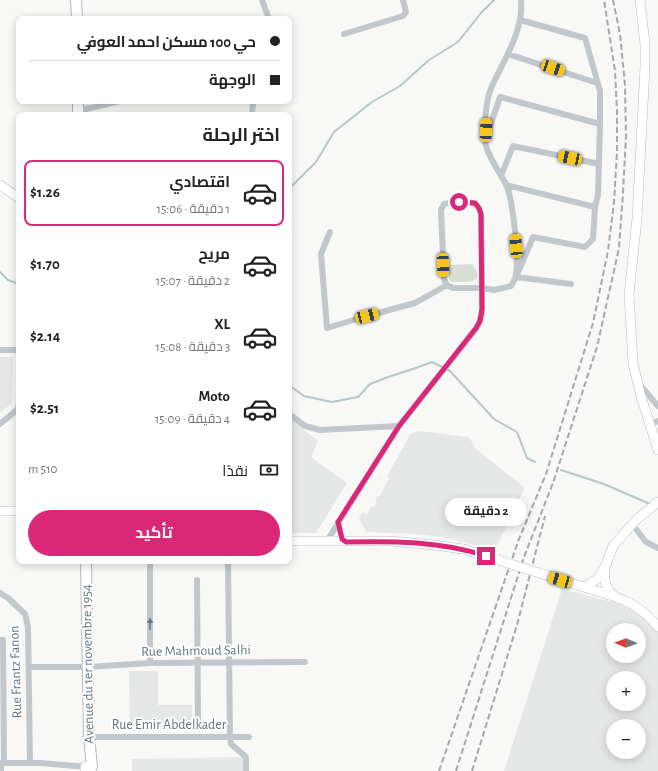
<!DOCTYPE html>
<html lang="ar">
<meta charset="utf-8">
<style>
body{margin:0;font-family:"Alegreya Sans",Cairo,sans-serif;background:#f6f6f6;color:#222;direction:rtl;height:100vh;display:flex;flex-direction:column;font-size:15px;white-space:nowrap}
*{box-sizing:border-box;margin:0}
p{font-size:13px;color:#767676}
.icon{flex:none;width:22px;height:22px;fill:none;stroke:currentColor;stroke-width:2;stroke-linecap:round;stroke-linejoin:round}
.map{position:relative;flex:1;overflow:hidden;direction:ltr}
.drawer{position:absolute;left:16px;top:112px;width:276px;height:452px;display:flex;flex-direction:column;background:#fff;border-radius:8px;box-shadow:0 2px 10px #0003;direction:rtl}
.drawer>*{flex:none}
.banner{position:absolute;left:16px;top:16px;width:276px;height:88px;border-radius:8px;box-shadow:0 2px 10px #0003;direction:rtl;display:grid;align-content:center;height:88px;padding:0 12px;background:#fff}
.needle{width:26px;rotate:271deg}
.controls{position:absolute;left:606px;top:623px;display:grid;gap:8px}
.controls a{display:grid;place-items:center;width:40px;height:40px;border-radius:50%;background:#fff;box-shadow:0 2px 10px #0003;font-size:20px}
.end{position:absolute;width:18px;height:18px;margin:-9px;border:5px solid #db2777;background:#fff;box-shadow:0 0 0 2px #fff}
.from{border-radius:50%}
.bubble{position:absolute;height:28px;border-radius:14px;background:#fff;box-shadow:0 2px 10px #0003;font-size:13px;font-weight:700;line-height:28px;text-align:center;direction:rtl}
.car{position:absolute;width:12px;height:24px;margin:-12px -6px;border-radius:5px;box-shadow:0 0 3px 1px #0007;background:linear-gradient(#f5c518 24%,#345 0 40%,#f5c518 0 76%,#345 0 86%,#f5c518 0)}
.banner b{display:flex;align-items:center;gap:14px;height:38px;font-size:15px}
.banner b+b{border-top:1px solid #e0e0e0}
.banner i{width:10px;height:10px;background:#222}
ul{padding:0;list-style:none}
li{display:flex;align-items:center;gap:12px;height:66px;margin:0 8px 6px;padding:0 4px;border:2px solid transparent;border-radius:8px}
li div{flex:1}
li b{display:block;font-size:15px}
li em{font-style:normal;font-weight:700}
li.on{border-color:#db2777}
li>.icon{width:36px;height:36px;stroke-width:1.5}
h2{padding:0 12px;font-size:18px;line-height:48px}
.pay{display:flex;align-items:center;gap:10px;height:44px;padding:0 12px;font-size:15px}
.pay p{margin-inline-start:auto}
.cta{display:flex;gap:8px;margin-top:auto;padding:8px 12px}
.cta a{flex:1;height:46px;border-radius:24px;background:#db2777;color:#fff;font-size:16px;font-weight:700;line-height:46px;text-align:center}
.map>svg:first-child{display:block}
</style>
<div class="map">
<svg width="658" height="771" viewBox="0 0 658 771">
<rect width="100%" height="100%" fill="#f8f8f6"/>
<path fill="#e6e8e7" fill-rule="evenodd" d="M0,357H13L12,403L0,413Z
M289,418L318,441L311,457L347,483L316,533H289Z
M419,431L469,437L476,449L525,488L495,550L443,537L416,534L366,532L359,518L363,512L367,515L371,507H373L377,502L375,500L377,497L381,494L389,478L387,477L410,434Z
M562,589L620,604L638,615L658,632V771H504ZM613,630H639V656H613ZM613,678H639V704H613ZM613,726H639V752H613Z
M129,671H158V705H192L193,730L130,731Z
M244,757V771H132V759Z"/>
<path fill="#d9ded5" d="M472,264C489,285 464,282 451,282L449,279V265Z"/>
<g fill="none" stroke-linecap="round" stroke-linejoin="round">
<path stroke="#b8c6ca" stroke-width="2" d="M289,189L316,162L334,132L372,102L400,86L429,60L458,42L481,13L494,0
M0,272L8,280L19,284
M289,385L304,396L332,402L358,397L370,384L388,377L413,369L432,362L450,371L494,419L517,432L527,458L535,462
M561,470L604,484L650,504"/>
<defs>
<path id="secondary" d="M640,0L645,44V67L637,218L629,294L633,363L640,393L658,450
M0,185L19,198
M0,511H19
M289,541H390L434,545L463,549
M605,569C604,582 605,587 614,596
M584,587L597,579L606,565L613,546L636,520L658,502
M584,587C615,597 636,600 658,627"/>
<path id="primary" d="M76,0L77,19
M78,101V115
M86,561L89,737L92,767"/>
<path id="highway" d="M86,771V767"/>
</defs>
<use href="#secondary" stroke="#b3bbbf" stroke-width="10"/>
<use href="#primary" stroke="#b2b9bc" stroke-width="12"/>
<use href="#highway" stroke="#b4babc" stroke-width="12"/>
<path stroke="#c1c7ca" stroke-width="6" d="M262,0L269,19
M520,20L585,38L600,91V124L598,195L595,207L593,239L585,247L533,237L516,277L571,284
M344,34L403,16L406,12L403,0
M508,54L597,83
M78,111L120,101
M252,115L253,101
M487,135L500,97L600,124
M501,176L513,146L599,164
M506,185L595,207
M468,202C476,203 478,206 481,214L482,288H453L447,285L444,279L441,210L444,204L449,203Z
M330,232L321,254L327,328L367,316L415,303L447,285
M0,350H19
M640,385L658,406
M289,414L305,426L320,430L399,426
M0,424L18,409L19,403
M650,424L658,421
M338,522L342,539L346,542
M632,524L646,542L658,548
M327,541L399,426L477,328L482,314V288L494,290L511,286C513,282 516,279 516,275C519,257 513,200 506,184C500,173 485,152 485,140C485,122 485,102 492,86C504,60 524,30 521,0
M150,561V663
M228,561L230,737L231,744L246,757V771
M197,580L198,720
M0,593L8,598L25,614L28,627L30,763
M0,640H3L4,762
M30,667H88L150,663L305,662
M89,737H249
M0,763H40L88,767
M1,763V771"/>
<use href="#secondary" stroke="#fff" stroke-width="9"/>
<use href="#primary" stroke="#fff" stroke-width="10"/>
<use href="#highway" stroke="#fff" stroke-width="11"/>
<path stroke="#a0a9ae" stroke-width="2" stroke-dasharray="6 3" stroke-linecap="butt" d="M439,771L519,539L546,474L593,323L608,251L614,202L617,152V111L615,71L604,0
M456,771L524,557L553,483L597,347L619,248L623,193L626,136L625,85L620,34L613,0
M472,771L517,625L545,516"/>
<defs>
<path id="secondary-bridge" d="M463,549L584,587"/>
</defs>
<use href="#secondary-bridge" stroke="#b3bbbf" stroke-width="10" stroke-linecap="butt"/>
<use href="#secondary-bridge" stroke="#fff" stroke-width="9"/>
</g>
<defs><path id="oneway-solid" d="M-6-.8H1V-3.2L6.5 0L1 3.2V.8H-6Z"/></defs>
<use fill="#627782" href="#oneway-solid" transform="translate(150 624) rotate(-90)"/>
<g fill="none" stroke-linecap="round" stroke-linejoin="round">
<path stroke="#db2777" stroke-width="5" d="M459,202L475,203L479,208L481,214L482,309L480,321L476,328L399,426L338,522L342,539L346,542C393,541 441,541 486,556"/>
</g>
<g text-anchor="middle" dominant-baseline="central" stroke-width="4" stroke-linejoin="round" paint-order="stroke">
<g font-size="14" fill="#627782" stroke="#fff">
<text transform="translate(196 651) rotate(-1)">Rue Mahmoud Salhi</text>
<text transform="translate(88 664) rotate(-91)">Avenue du 1er novembre 1954</text>
<text transform="translate(16 672) rotate(-92)">Rue Frantz Fanon</text>
<text x="169" y="725">Rue Emir Abdelkader</text>
</g>
</g>
</svg>
<div class="controls">
<a><svg class="needle" viewBox="-14 -14 28 28"><path d="M0-13l5 13h-10z" fill="#e53935"/><path d="M0 13l5-13h-10z" fill="#767676"/></svg></a>
<a>+</a>
<a>−</a>
</div>
<i class="end from" style="left:459px;top:202px"></i>
<i class="end" style="left:486px;top:556px"></i>
<div class="bubble" style="left:445px;top:498px;width:82px">2 دقيقة</div>
<i class="car" style="left:553px;top:68px;rotate:108deg"></i>
<i class="car" style="left:486px;top:130px;rotate:2deg"></i>
<i class="car" style="left:570px;top:158px;rotate:282deg"></i>
<i class="car" style="left:516px;top:246px;rotate:355deg"></i>
<i class="car" style="left:443px;top:265px;rotate:178deg"></i>
<i class="car" style="left:367px;top:316px;rotate:76deg"></i>
<i class="car" style="left:560px;top:580px;rotate:286deg"></i>
<div class="banner">
<b><i class="from"></i>حي 100 مسكن احمد العوفي</b>
<b><i></i>الوجهة</b>
</div>
<section class="drawer">
<h2>اختر الرحلة</h2>
<ul>
<li class="on"><svg class="icon" aria-label="car" viewBox="0 0 24 24"><path d="M5 17H2v-5l4-1 3-4h7l3 4 3 1v5h-3M9 17h6M6 11h13"/><circle cx="7" cy="17" r="2"/><circle cx="17" cy="17" r="2"/></svg><div><b>اقتصادي</b><p>1 دقيقة · 15:06</p></div><em>$1.26</em></li>
<li><svg class="icon" aria-label="car" viewBox="0 0 24 24"><path d="M5 17H2v-5l4-1 3-4h7l3 4 3 1v5h-3M9 17h6M6 11h13"/><circle cx="7" cy="17" r="2"/><circle cx="17" cy="17" r="2"/></svg><div><b>مريح</b><p>2 دقيقة · 15:07</p></div><em>$1.70</em></li>
<li><svg class="icon" aria-label="car" viewBox="0 0 24 24"><path d="M5 17H2v-5l4-1 3-4h7l3 4 3 1v5h-3M9 17h6M6 11h13"/><circle cx="7" cy="17" r="2"/><circle cx="17" cy="17" r="2"/></svg><div><b>XL</b><p>3 دقيقة · 15:08</p></div><em>$2.14</em></li>
<li><svg class="icon" aria-label="car" viewBox="0 0 24 24"><path d="M5 17H2v-5l4-1 3-4h7l3 4 3 1v5h-3M9 17h6M6 11h13"/><circle cx="7" cy="17" r="2"/><circle cx="17" cy="17" r="2"/></svg><div><b>Moto</b><p>4 دقيقة · 15:09</p></div><em>$2.51</em></li>
</ul>
<div class="pay"><svg class="icon" aria-label="cash" viewBox="0 0 24 24"><path d="M3 7h18v10H3z"/><circle cx="12" cy="12" r="2"/></svg>نقدًا<p>510 m</p></div>
<div class="cta"><a>تأكيد</a></div>
</section>
</div>
